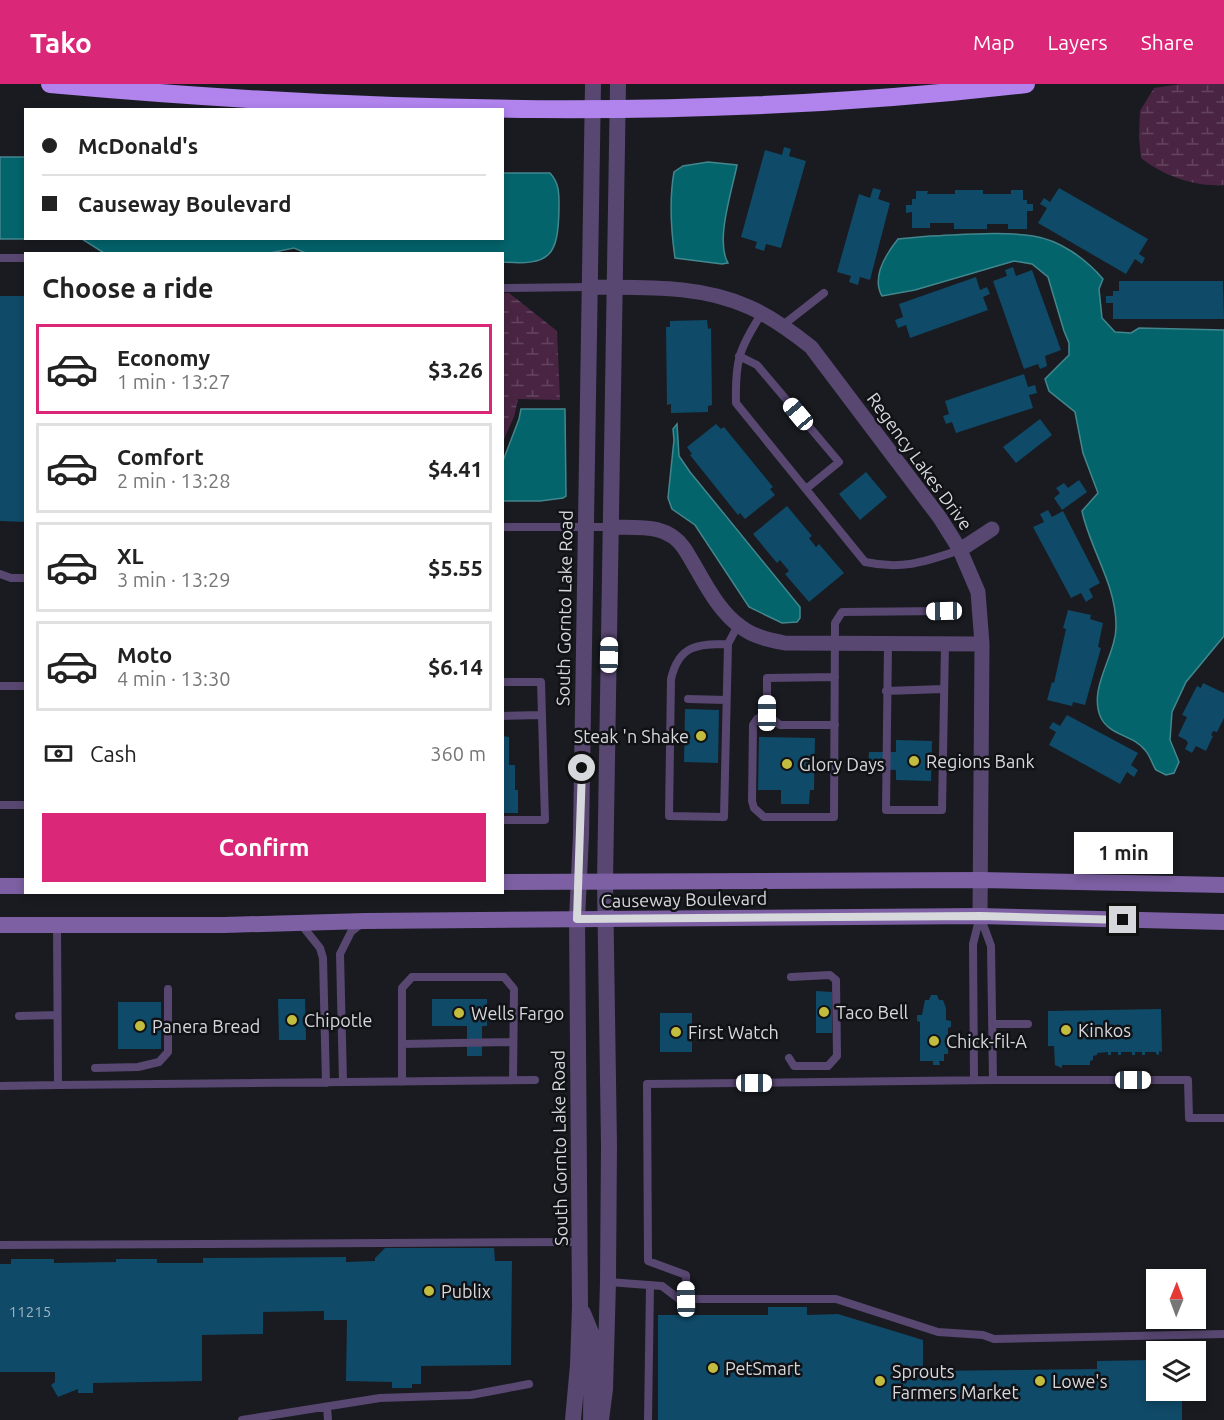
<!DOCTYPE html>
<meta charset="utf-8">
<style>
body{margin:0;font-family:Ubuntu,sans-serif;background:#f6f6f6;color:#222;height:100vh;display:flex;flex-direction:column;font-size:22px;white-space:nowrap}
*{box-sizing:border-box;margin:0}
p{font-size:20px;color:#767676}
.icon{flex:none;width:33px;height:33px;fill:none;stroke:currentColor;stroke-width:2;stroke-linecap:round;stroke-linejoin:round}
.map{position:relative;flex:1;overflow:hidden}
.side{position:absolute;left:24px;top:168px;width:480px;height:642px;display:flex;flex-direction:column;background:#fff;border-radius:0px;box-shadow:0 3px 9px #0003}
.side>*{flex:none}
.guide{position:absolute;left:24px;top:24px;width:480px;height:132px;border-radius:0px;box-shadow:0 3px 9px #0003;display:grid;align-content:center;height:132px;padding:0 18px;background:#fff}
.needle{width:39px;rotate:1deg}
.buttons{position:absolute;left:1146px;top:1185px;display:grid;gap:12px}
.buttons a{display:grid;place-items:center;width:60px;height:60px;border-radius:0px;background:#fff;box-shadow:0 3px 9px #0003;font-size:30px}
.end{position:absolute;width:27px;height:27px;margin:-14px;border:8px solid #d7d8dc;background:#111;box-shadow:0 0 0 3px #111}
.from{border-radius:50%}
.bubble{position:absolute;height:42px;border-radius:0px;background:#fff;box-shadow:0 3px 9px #0003;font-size:20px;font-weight:600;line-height:42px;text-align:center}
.car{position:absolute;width:18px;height:36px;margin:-18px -9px;border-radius:8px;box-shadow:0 0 4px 2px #0007;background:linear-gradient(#fff 24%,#345 0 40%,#fff 0 76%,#345 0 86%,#fff 0)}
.guide b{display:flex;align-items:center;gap:21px;height:57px;font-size:22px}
.guide b+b{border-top:2px solid #e0e0e0}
.guide i{width:15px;height:15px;background:#222}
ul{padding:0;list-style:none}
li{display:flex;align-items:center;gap:18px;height:90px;margin:0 12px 9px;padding:0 6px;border:3px solid #e0e0e0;border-radius:0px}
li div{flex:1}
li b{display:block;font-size:22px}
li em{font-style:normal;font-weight:600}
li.current{border-color:#db2777}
li>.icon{width:54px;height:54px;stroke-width:1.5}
h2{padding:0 18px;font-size:27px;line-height:72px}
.pay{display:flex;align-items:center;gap:15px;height:66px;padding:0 18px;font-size:22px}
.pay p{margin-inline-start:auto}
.primary-button{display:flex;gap:12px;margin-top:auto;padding:12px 18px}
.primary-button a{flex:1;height:69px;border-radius:0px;background:#db2777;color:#fff;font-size:24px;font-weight:600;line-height:69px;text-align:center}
header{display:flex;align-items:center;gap:36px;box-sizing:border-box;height:84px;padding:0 30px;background:#db2777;color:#fff}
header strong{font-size:28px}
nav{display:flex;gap:33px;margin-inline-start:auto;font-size:21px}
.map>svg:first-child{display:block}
</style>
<header>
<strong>Tako</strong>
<nav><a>Map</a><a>Layers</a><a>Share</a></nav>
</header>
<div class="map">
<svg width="1224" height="1336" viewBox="0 0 1224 1336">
<defs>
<pattern id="wetland-marsh" width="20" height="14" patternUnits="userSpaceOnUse" patternTransform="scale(1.5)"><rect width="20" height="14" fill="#4a2543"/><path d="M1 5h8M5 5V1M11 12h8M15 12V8" fill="none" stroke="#63445e"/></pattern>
</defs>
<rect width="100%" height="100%" fill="#191b20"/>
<path fill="url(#wetland-marsh)" d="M1181,0H1224V101C1195,103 1164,92 1141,74L1139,53L1140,27L1154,4Z
M503,209H509L557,247L560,316L518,315L514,333L503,357Z"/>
<path fill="#04646c" stroke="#43878e" stroke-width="1.5" d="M0,73H25L26,154L47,155H0Z
M708,78L737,81C732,107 715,157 728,179L722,180L675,174C671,146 669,116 674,88L683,82Z
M503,89H550C560,100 559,111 559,125C558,171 551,182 503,178L502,170H308L294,164L265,170L104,169L82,155L502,154Z
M930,152C961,151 1003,147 1033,152C1060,156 1086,175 1103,195L1099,205L1102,234L1115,248L1131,249L1139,244L1224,246V552L1186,598L1172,628L1170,656L1179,678L1174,689L1166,691L1156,686C1152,680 1150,671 1145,666C1134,651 1110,652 1101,634C1087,604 1117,571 1116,541C1116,500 1090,465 1082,427L1098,409L1083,369L1075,328L1049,307L1045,295L1069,271V259L1064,247L1048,193L1032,180L1014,177L915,206L882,212C871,193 886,170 898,155Z
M521,325H565L566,412L563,414L540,417H503V377L519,335Z
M677,340L679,372L690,388L800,523V534L797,538L782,539L749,523L695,441L672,425L668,414L674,356L673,345Z"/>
<path fill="#0f4a68" d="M784,63L791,65L789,72L806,77L781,164L766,160L764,167L755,164L757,158L741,153L765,66L782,71Z
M873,104L881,106L878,115L890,119L870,196L860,193L858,201L849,198L851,192L837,188L859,110L870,114Z
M1059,104L1148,155L1139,170L1145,174L1142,180L1135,175L1126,190L1038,139L1047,124L1040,120L1044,114L1050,118Z
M955,106H983V110H1011V106H1023V116H1027V120H1033V127H1027V145H1008V140H987V145H954V139H930V144H912V128L906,129V121H912V115H916V107H928L927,110H955Z
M1013,183L1016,192L1032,186L1061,266L1045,272L1047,282L1040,285L1038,280L1024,285L993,197L1007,192L1005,186Z
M976,193L980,206L987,203L990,210L983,213L988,226L910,254L906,241L898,244L895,236L903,233L899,220Z
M1119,197H1223L1224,235H1113V219H1106V212H1113V207H1119Z
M0,212H26V438L0,437Z
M707,236L708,245L711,244L712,321L708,322V328L671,329V320L667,321L666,243H670V237Z
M1024,290L1028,303L1035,301L1037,309L1029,311L1033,324L956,349L952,338L946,340L943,332L949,330L945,317Z
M1040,335L1052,351L1016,379L1003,363Z
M716,340L721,345L724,343L773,403L770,405L775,411L745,435L740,429L738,431L690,371L692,370L687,363Z
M866,388L887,413L860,436L839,410Z
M1079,396L1087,408L1062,426L1054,414L1060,409L1056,404L1064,399L1068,404Z
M787,422L812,452L809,454L816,463L819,460L844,489L809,518L785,490L789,487L780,476L777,479L753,450Z
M1048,426L1052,433L1063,427L1100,499L1089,505L1093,513L1086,518L1081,509L1071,514L1033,443L1044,438L1040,430Z
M1068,526L1091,531L1090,535L1103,539L1098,563L1101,564L1085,621L1073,618L1072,622L1047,616L1052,598L1054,599L1066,545L1063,544Z
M1203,599L1224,609V634L1217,648L1213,647L1211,651L1213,652L1206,667L1196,662L1192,669L1185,665L1188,659L1186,656L1178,652L1187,633L1182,631L1197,602L1201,604Z
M685,625L719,626L718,679L684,678Z
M1067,631L1138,669L1131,681L1138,686L1134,693L1127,688L1120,700L1049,661L1056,648L1049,644L1053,638L1060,642Z
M502,652L509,653V681H515V706H518V729H502Z
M759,653L815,654L814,706H810L809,720H781V706H758Z
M896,656L932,657L931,697L896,696V686L868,685L869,668H896Z
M816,907L832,908V949H816Z
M931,911H937L939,916H943L946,924V936L951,937V943L948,944V970H944V977H939L940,981H933V977H920V938L917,937V931H922L925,916H929Z
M278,915H305L306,956H279Z
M432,915H487V942H482V972H467V942H432Z
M118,918H161V965H118Z
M1161,925L1162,968L1159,967V971L1156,970V968H1145V971H1142V968H1135V971H1132V968H1121V971H1118V968H1111V971H1108V968L1097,969V971L1093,972V976L1090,977V981H1062V984L1055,981L1054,962H1048V927Z
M660,929H692V968H660Z
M385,1164H494L495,1177H512L511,1281L421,1282V1300H412V1304H392V1298L346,1297L347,1236H324V1227L263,1228V1250L202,1251V1297L93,1299V1309H78V1305L58,1313L51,1301L55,1298V1288H0V1180H11V1175H54V1179L116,1178V1175H157V1179H203V1174L346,1173V1178L375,1177V1174Z
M768,1223H807V1231L838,1230L923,1256V1287L1097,1285V1277L1151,1276V1285H1156V1306H1182V1336H658V1231H768Z"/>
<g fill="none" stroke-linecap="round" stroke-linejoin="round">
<path stroke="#584771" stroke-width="8" d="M0,174H26
M502,204L588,203
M762,229C739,265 735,276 736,319L865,478C902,486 924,478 960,466
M783,241L824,209
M739,272L757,281L839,378L806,405
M502,443H611
M0,490L11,494H26
M728,560L724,733L669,732L671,595C679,561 697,560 728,560L738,541
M888,560L886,726H942L945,560
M835,593L767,594V631L780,641H835
M502,598H541L545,736H502
M0,602H26
M886,607L943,605
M688,615L726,616
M767,629L757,635L753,641L752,717L754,724L764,733H834L835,539L842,528L944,527
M502,632L542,631
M0,721H26
M980,832L991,862L993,996
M300,839L320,864L323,874L326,999
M19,932L57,931
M992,940H1028
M402,960L513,958
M789,974L794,982H828L837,972L836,896L830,891L791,893
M95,984L138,983L159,978L168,968V905
M974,996L973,860L980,832
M343,998L340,870L351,848L361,840
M402,998V904L412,893H504L514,905L513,996
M58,1001L535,996
M0,1002L58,1001L57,842
M0,1161L580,1158
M608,1198L662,1202L679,1215H836L938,1248L983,1251L994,1255L1224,1250
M686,1215V1191L648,1177L647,1000L993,996H1188L1189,1034H1224
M327,1323L328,1336
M242,1336L380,1314L471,1311L529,1300
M648,1336L650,1201"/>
<path stroke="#584771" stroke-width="15" d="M588,203C642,204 698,200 749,223C772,233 791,247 811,263L940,434L960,466L978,508L982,560L980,832
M611,443C638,444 667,439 684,464C701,490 715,525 741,543C754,553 770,556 785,559L982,560
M960,466L992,445"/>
<path stroke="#584771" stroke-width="16" d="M583,1229L592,1251L591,1336
M573,1336L578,1281L580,1222L577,835L581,751L593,0
M601,1336L605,1305L608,1198L609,1061L605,798L618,0"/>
<path stroke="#7c60a3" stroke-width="16" d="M502,798L980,796L1224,801
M0,802H26
M0,841H224L365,837L980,832L1224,838"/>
<path stroke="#b083ed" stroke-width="18" d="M50,0C373,29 703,38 1026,0"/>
</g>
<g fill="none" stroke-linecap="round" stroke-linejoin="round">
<path stroke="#d7d8dc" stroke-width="8" d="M582,684L577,835L980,832L1123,836"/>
</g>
<g fill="#c2bd3f" stroke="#101216" stroke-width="2">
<circle cx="701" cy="652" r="6"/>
<circle cx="914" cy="677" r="6"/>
<circle cx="787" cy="680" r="6"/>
<circle cx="824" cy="928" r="6"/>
<circle cx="459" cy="929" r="6"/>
<circle cx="292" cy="936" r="6"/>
<circle cx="140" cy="942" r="6"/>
<circle cx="1066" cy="946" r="6"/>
<circle cx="676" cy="948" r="6"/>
<circle cx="934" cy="957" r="6"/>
<circle cx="429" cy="1207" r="6"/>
<circle cx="713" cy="1284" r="6"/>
<circle cx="880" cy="1297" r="6"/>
<circle cx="1040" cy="1297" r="6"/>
</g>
<g text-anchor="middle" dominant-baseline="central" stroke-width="5" stroke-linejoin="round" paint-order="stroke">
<g font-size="15" fill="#a5b4bf">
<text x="30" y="1227">11215</text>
</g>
<g font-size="18" fill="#d7d8dc" stroke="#101216">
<text transform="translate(920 377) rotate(54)">Regency Lakes Drive</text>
<text transform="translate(564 524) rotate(-89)">South Gornto Lake Road</text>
<text transform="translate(684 815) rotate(-1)">Causeway Boulevard</text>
<text transform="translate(559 1064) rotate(-91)">South Gornto Lake Road</text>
</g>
<g font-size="18" fill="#d7d8dc" stroke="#101216" text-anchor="start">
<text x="689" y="652" text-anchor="end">Steak 'n Shake</text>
<text x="926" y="677">Regions Bank</text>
<text x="799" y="680">Glory Days</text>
<text x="836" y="928">Taco Bell</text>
<text x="471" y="929">Wells Fargo</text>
<text x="304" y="936">Chipotle</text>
<text x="152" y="942">Panera Bread</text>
<text x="1078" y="946">Kinkos</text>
<text x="688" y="948">First Watch</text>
<text x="946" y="957">Chick-fil-A</text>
<text x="441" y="1207">Publix</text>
<text x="725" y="1284">PetSmart</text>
<text x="892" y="1287">Sprouts<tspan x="892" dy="21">Farmers Market</tspan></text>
<text x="1052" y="1297">Lowe's</text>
</g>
</g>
</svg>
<div class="buttons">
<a><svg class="needle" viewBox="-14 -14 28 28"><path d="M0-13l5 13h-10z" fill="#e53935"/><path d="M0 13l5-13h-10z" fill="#767676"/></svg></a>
<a><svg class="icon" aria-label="layers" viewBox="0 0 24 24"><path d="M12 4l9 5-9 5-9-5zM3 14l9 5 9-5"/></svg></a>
</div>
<i class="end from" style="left:582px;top:684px"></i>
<i class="end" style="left:1123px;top:836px"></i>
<div class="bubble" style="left:1074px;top:748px;width:99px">1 min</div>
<i class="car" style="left:798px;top:330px;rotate:320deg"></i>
<i class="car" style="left:944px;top:527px;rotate:269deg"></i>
<i class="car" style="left:609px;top:571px;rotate:1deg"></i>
<i class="car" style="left:767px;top:629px;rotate:0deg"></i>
<i class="car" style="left:1133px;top:996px;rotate:90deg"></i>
<i class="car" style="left:754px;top:999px;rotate:90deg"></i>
<i class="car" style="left:686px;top:1215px;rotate:359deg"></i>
<div class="guide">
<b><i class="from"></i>McDonald's</b>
<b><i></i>Causeway Boulevard</b>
</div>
<section class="side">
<h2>Choose a ride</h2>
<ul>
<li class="current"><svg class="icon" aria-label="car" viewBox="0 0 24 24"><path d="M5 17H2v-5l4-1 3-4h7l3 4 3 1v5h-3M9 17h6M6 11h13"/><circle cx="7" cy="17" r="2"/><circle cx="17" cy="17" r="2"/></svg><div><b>Economy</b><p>1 min · 13:27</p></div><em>$3.26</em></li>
<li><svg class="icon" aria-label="car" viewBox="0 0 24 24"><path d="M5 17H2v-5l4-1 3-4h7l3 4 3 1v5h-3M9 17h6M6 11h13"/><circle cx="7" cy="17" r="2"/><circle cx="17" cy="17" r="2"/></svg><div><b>Comfort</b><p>2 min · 13:28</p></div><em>$4.41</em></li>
<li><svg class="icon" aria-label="car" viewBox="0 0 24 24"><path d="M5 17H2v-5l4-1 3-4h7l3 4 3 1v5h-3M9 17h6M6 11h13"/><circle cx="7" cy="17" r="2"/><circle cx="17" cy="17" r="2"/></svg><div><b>XL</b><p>3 min · 13:29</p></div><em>$5.55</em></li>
<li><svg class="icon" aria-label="car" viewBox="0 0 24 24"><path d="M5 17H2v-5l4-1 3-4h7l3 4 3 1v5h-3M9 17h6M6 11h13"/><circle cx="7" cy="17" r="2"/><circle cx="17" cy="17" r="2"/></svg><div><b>Moto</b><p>4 min · 13:30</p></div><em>$6.14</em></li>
</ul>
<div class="pay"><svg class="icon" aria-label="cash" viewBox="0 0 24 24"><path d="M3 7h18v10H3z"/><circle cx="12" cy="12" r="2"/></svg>Cash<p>360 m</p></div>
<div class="primary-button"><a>Confirm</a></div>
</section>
</div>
